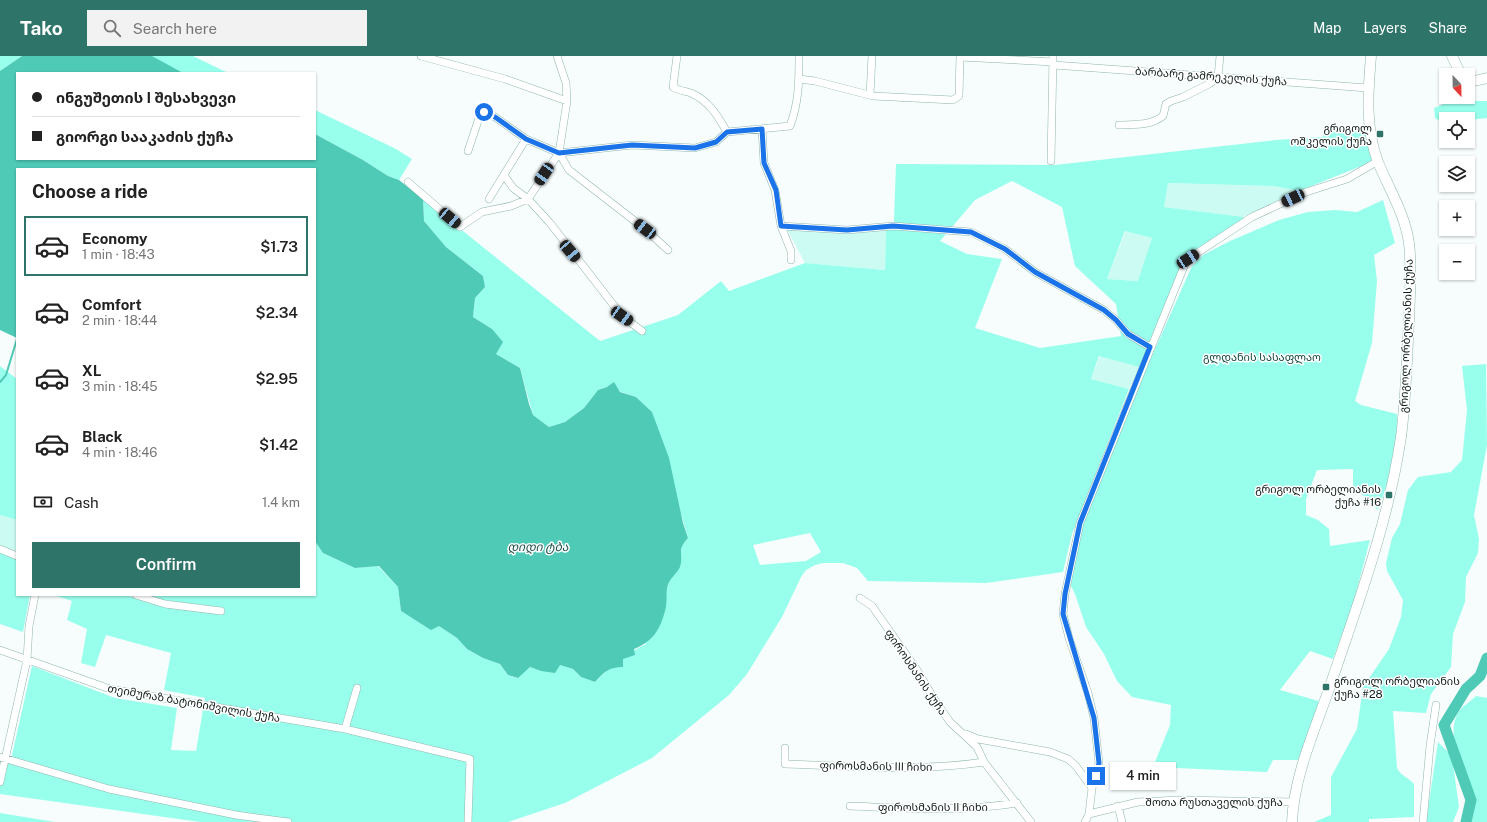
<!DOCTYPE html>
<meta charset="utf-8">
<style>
body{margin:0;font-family:"Public Sans","Noto Sans Georgian",sans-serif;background:#f2f2f2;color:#222;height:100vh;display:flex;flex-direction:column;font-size:15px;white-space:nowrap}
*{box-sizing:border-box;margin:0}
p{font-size:13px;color:#767676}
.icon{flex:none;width:22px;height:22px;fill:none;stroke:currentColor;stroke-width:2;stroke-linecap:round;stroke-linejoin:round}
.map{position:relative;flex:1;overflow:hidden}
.panel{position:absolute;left:16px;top:112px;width:300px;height:428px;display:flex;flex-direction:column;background:#fff;border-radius:0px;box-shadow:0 1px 3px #0004}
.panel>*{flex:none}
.top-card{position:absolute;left:16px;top:16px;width:300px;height:88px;border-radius:0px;box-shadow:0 1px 3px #0004;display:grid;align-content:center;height:88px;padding:0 16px;background:#fff}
.needle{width:26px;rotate:158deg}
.fabs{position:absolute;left:1439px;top:12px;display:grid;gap:8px}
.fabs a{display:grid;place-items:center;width:36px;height:36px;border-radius:0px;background:#fff;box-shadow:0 1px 3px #0004;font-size:20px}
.end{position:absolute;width:18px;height:18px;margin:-9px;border:5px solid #1a73e8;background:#fff;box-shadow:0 0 0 2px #fff}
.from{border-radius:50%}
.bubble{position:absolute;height:28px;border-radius:0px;background:#fff;box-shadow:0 1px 3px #0004;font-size:13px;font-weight:600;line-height:28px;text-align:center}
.car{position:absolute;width:12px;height:24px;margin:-12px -6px;border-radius:5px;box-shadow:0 0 3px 1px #0007;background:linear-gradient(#222 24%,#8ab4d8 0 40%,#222 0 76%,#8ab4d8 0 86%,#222 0)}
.top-card b{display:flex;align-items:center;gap:14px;height:38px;font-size:15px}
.top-card b+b{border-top:1px solid #e0e0e0}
.top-card i{width:10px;height:10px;background:#222}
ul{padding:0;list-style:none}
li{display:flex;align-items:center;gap:12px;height:60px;margin:0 8px 6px;padding:0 8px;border:2px solid transparent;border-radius:0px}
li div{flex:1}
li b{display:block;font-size:15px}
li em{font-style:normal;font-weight:600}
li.on{border-color:#2e7469}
li>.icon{width:36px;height:36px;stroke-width:1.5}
h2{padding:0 16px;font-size:18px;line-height:48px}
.pay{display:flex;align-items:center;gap:10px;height:44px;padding:0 16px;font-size:15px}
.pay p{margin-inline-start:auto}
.cta{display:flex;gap:8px;margin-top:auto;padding:8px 16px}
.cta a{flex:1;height:46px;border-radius:0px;background:#2e7469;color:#fff;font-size:16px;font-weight:600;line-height:46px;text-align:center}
header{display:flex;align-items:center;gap:24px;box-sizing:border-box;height:56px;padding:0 20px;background:#2e7469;color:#fff}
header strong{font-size:19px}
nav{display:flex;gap:22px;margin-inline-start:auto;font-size:14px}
.search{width:280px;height:36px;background:#f2f2f2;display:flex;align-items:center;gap:10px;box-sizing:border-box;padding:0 14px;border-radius:0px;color:#767676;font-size:15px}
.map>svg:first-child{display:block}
</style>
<header>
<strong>Tako</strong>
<div class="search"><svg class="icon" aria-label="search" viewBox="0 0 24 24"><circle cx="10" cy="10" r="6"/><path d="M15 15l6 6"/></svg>Search here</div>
<nav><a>Map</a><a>Layers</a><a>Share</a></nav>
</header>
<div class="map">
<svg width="1487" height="766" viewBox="0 0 1487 766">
<rect width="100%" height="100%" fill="#f6fdfc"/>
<path fill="#cbfbf2" d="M1168,127L1274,130L1299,135L1243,161L1164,151Z
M787,173H886L885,214L805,207Z
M1126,175L1152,182L1139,225L1107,223Z
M1100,300L1139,311L1129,333L1091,323Z
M0,459L17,464V497L0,490Z"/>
<path fill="#99ffed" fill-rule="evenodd" d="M0,0H22L0,15Z
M152,0H193L228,17H183L168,10Z
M1459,45H1487V62L1468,64V63H1446V66L1443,67L1435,62L1434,52L1446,47Z
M315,54L396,93L412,103L399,124L388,120L363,104L315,78Z
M1324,73L1367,75L1374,105L1299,135L1274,130L1168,127L1164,151L1244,161L1242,165L1187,201L1178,218L1139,311L1099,300L1091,323L1129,333L1072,478L1063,516L986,527L868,525L857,512L843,507H823L815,509L806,514L801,521L782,561L747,618L729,639L652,702L565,747L508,766H200L0,738V705L10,708L32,610L115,642L177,652L171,694L196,695L205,642L164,634L171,597L106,579L95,611L81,607L87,573L67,564L72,545L54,539H126L160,550L147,539H315V485L323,497L355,512L378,510L398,531L401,555L424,569L439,570L457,582L467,593L483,602L500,608L508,619L517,622L530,611L541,615L560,609L573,613L581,621L595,626C606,614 631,594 645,589L671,521L679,512L682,489L688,482L652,356L636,341L607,331L598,334L584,352L565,366L549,371L533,359L520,312L496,298L492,273L473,261L475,242L485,231L483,220L446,191L424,165L423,143L600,285L678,259L721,225L729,235L805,207L885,214L886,173H896L894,165L896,108L1055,109L1276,84L1323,81ZM1012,125L1062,151L1075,210L1116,248L1121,280L1040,292L975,272L1002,203L967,198L940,185L975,144ZM1125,175L1152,182L1138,225L1107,223ZM810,477L821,496L806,505L760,509L753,489Z
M1383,144L1395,187L1374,199L1377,225L1372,287L1355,345L1361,349L1397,358C1398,391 1390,423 1378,454L1353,430V413L1317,414L1306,443V459L1318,464L1329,473L1330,490L1370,484L1353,548L1333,603L1310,595L1280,634L1319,645L1298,704H1273L1267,716L1153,711L1170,669L1171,649L1132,641L1117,625L1104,598L1086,571L1075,538L1069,526L1081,474L1095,437L1147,311L1192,210L1203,199L1230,185L1279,164L1308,156L1335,154L1357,156Z
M1486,308L1487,389L1474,459L1479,483L1478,497L1466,521L1465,546L1453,578L1451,611L1431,638L1426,657L1393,655L1397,712C1401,720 1408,721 1414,728V761L1369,763V766H1314L1331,759V721L1357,673L1363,631L1389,593L1401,561L1403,544L1387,515L1386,507L1392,482L1400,468L1408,434L1418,421L1451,416L1462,404L1467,354L1462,310Z
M0,310L17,323V464L0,459Z
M0,495L17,502V539H30L23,576L0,568Z
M1476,640L1487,642V766H1471C1472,761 1475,756 1474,751C1471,724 1443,682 1458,657C1461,651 1471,645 1476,640Z
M1438,686L1451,699L1453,708L1459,751L1453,766H1426Z
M0,757L55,766H0Z"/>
<path fill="#4ecab7" d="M22,0H152L183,17H17V103H315V78L363,104L388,120L399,124L423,143L424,165L446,191L483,220L485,231L475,242L473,261L492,273L503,286L496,298L520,312L529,348L533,359L549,371L565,366L584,352L598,334L607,331L614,326L620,336L636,341L652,356L669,402L683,467L688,482C676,495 684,497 680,511C677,518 669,522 667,532C666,538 667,545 666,551C661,572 654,585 634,593L635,599L623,603V611C609,611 604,616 595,626L581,621L573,613L560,609L555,617L541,615L530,611L518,622L508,619L500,608L483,602L467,593L457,582L439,570L431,574L401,555L398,531L379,510L355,512L323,497L315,485V113H17V282L0,274V15Z"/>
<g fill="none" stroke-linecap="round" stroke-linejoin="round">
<path stroke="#4ecab7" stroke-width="2" d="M0,326L6,319L17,283"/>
<path stroke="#4ecab7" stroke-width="11" d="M1466,766L1471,744L1444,669L1466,633L1480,620L1487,602"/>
<defs>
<path id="street" d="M421,0L505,23L567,45
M677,0L673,31C679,35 685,35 691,37C709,45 718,60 727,76
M960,1L1053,6
M1054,9L1368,32
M1218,21L1220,0
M799,23L815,25L873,40L953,44L959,40L960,0
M870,39L872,0
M1119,69C1135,68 1150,70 1163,60L1166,48L1171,45L1183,41L1209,28L1218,21
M762,73L764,107L775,134L781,170L791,195V204
M468,95L480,59L484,56L495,61L526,83L559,97L632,89L695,92L716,86L727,76L790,70C799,46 799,26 799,0
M559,97L569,114L645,173L668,194
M1051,105L1053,0
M504,119L513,132L528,143L550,167L622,260L642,275
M408,126L460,171L482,156L511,150L528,143L559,97L567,45L566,27L557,0
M489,143L526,83
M781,170L847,174L893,170L971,176L1005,193L1035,216L1104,254L1116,264L1128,278L1150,291
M0,493L17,500
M136,539L165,548L221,555
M860,542L872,550L917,614L936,646L950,666L977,691L984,706L1031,766
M0,594L110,633L345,673L357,632
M345,673L470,703L468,766
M966,678L978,683L1050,696L1068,703L1076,710L1092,732
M785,692V708C851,710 918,716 984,706
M0,701L109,733L236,759L288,766
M0,726L27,604L29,570L35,539
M850,750C906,752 961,756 1017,747
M1118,750L1122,766
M1089,758L1138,746L1179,744L1293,746
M1085,766L1089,758L1092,732L1099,707L1094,662L1088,637L1069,582L1063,558L1065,538L1080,467L1185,208L1188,203L1252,161L1306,136L1347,123L1378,105
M1423,766L1430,690L1436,649"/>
<path id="secondary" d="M1452,0L1461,19
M1468,24L1474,25L1487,22
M1292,766C1294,720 1314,676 1329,633C1357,550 1388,468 1401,381C1406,342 1407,302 1409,263C1410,238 1412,212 1409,187C1405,158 1389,133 1378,106C1365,72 1368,35 1371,0"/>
</defs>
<use href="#street" stroke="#90b5ad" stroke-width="8"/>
<use href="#secondary" stroke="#90b5ad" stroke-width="11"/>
<use href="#street" stroke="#fff" stroke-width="7"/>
<use href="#secondary" stroke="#fff" stroke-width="10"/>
</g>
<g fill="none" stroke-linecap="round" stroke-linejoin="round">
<path stroke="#1a73e8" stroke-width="5" d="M484,56L495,61L526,83L559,97L632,89L695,92L716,86L727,76L762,73L764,107L776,134L781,170L847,174L893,170L971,176L1005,193L1035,216L1104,254L1116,264L1128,278L1150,291L1080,467L1065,538L1063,558L1094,662L1099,707L1096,720"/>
</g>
<g fill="#2e7469" stroke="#fff" stroke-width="1.5">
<rect x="1376" y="74" width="8" height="8" rx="2"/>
<rect x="1385" y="435" width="8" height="8" rx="2"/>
<rect x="1322" y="627" width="8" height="8" rx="2"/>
</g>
<g text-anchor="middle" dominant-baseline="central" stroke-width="3" stroke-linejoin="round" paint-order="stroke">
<g font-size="11" fill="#0d1b18" stroke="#fff">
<text transform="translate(1211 20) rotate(4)">ბარბარე გამრეკელის ქუჩა</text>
<text transform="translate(1406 280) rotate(-88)">გრიგოლ ორბელიანის ქუჩა</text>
<text transform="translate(916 616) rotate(56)">ფიროსმანის ქუჩა</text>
<text transform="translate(194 647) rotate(10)">თეიმურაზ ბატონიშვილის ქუჩა</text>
<text transform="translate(876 710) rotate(1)">ფიროსმანის III ჩიხი</text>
<text x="1214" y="746">შოთა რუსთაველის ქუჩა</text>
<text x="933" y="751">ფიროსმანის II ჩიხი</text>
</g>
<g font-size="11" fill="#0d1b18" stroke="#fff" text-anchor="end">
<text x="1372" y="72">გრიგოლ<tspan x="1372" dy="13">ოშკელის ქუჩა</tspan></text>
<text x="1381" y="433">გრიგოლ ორბელიანის<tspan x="1381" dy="13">ქუჩა #16</tspan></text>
<text x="1334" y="625" text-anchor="start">გრიგოლ ორბელიანის<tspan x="1334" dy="13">ქუჩა #28</tspan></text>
</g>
<g font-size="11" fill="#174c44" stroke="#fff">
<text x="1262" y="301">გლდანის სასაფლაო</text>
</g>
<g font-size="12" font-style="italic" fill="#20544c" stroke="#fff">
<text x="538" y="491">დიდი ტბა</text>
</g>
</g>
</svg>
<div class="fabs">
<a><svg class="needle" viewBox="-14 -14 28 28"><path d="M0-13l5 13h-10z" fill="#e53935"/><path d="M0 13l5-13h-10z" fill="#767676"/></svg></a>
<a><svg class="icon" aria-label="locate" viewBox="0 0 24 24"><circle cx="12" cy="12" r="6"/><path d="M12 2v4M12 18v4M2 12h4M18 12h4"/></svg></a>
<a><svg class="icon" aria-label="layers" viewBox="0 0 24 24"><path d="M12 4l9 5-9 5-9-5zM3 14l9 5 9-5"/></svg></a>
<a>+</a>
<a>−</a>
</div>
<i class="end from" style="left:484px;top:56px"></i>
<i class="end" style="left:1096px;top:720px"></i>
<div class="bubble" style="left:1110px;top:706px;width:66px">4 min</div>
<i class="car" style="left:544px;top:118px;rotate:214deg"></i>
<i class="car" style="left:1293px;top:142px;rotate:245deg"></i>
<i class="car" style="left:450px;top:162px;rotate:130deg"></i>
<i class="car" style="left:645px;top:173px;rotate:307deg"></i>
<i class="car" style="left:570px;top:195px;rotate:140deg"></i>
<i class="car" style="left:1188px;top:203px;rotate:57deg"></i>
<i class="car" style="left:622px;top:260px;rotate:125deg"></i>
<div class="top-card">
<b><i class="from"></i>ინგუშეთის I შესახვევი</b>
<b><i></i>გიორგი სააკაძის ქუჩა</b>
</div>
<section class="panel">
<h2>Choose a ride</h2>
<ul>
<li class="on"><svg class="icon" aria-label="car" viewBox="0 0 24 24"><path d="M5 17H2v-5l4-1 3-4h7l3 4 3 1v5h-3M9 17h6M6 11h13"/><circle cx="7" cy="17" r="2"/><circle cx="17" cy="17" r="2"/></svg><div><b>Economy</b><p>1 min · 18:43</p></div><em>$1.73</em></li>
<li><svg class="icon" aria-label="car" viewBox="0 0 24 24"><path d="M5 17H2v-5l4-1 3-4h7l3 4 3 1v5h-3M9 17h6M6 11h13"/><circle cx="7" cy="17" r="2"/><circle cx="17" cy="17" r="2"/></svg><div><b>Comfort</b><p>2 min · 18:44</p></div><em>$2.34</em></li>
<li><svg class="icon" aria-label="car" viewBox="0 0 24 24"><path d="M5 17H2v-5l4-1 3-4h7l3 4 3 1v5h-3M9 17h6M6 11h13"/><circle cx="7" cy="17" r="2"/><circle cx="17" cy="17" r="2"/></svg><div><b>XL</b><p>3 min · 18:45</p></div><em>$2.95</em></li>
<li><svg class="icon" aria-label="car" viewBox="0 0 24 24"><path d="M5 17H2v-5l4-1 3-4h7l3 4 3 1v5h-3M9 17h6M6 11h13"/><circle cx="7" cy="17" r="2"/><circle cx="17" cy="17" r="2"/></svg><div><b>Black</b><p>4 min · 18:46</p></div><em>$1.42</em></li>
</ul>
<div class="pay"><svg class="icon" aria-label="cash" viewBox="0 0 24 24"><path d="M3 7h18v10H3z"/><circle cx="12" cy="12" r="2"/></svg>Cash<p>1.4 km</p></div>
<div class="cta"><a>Confirm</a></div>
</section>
</div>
